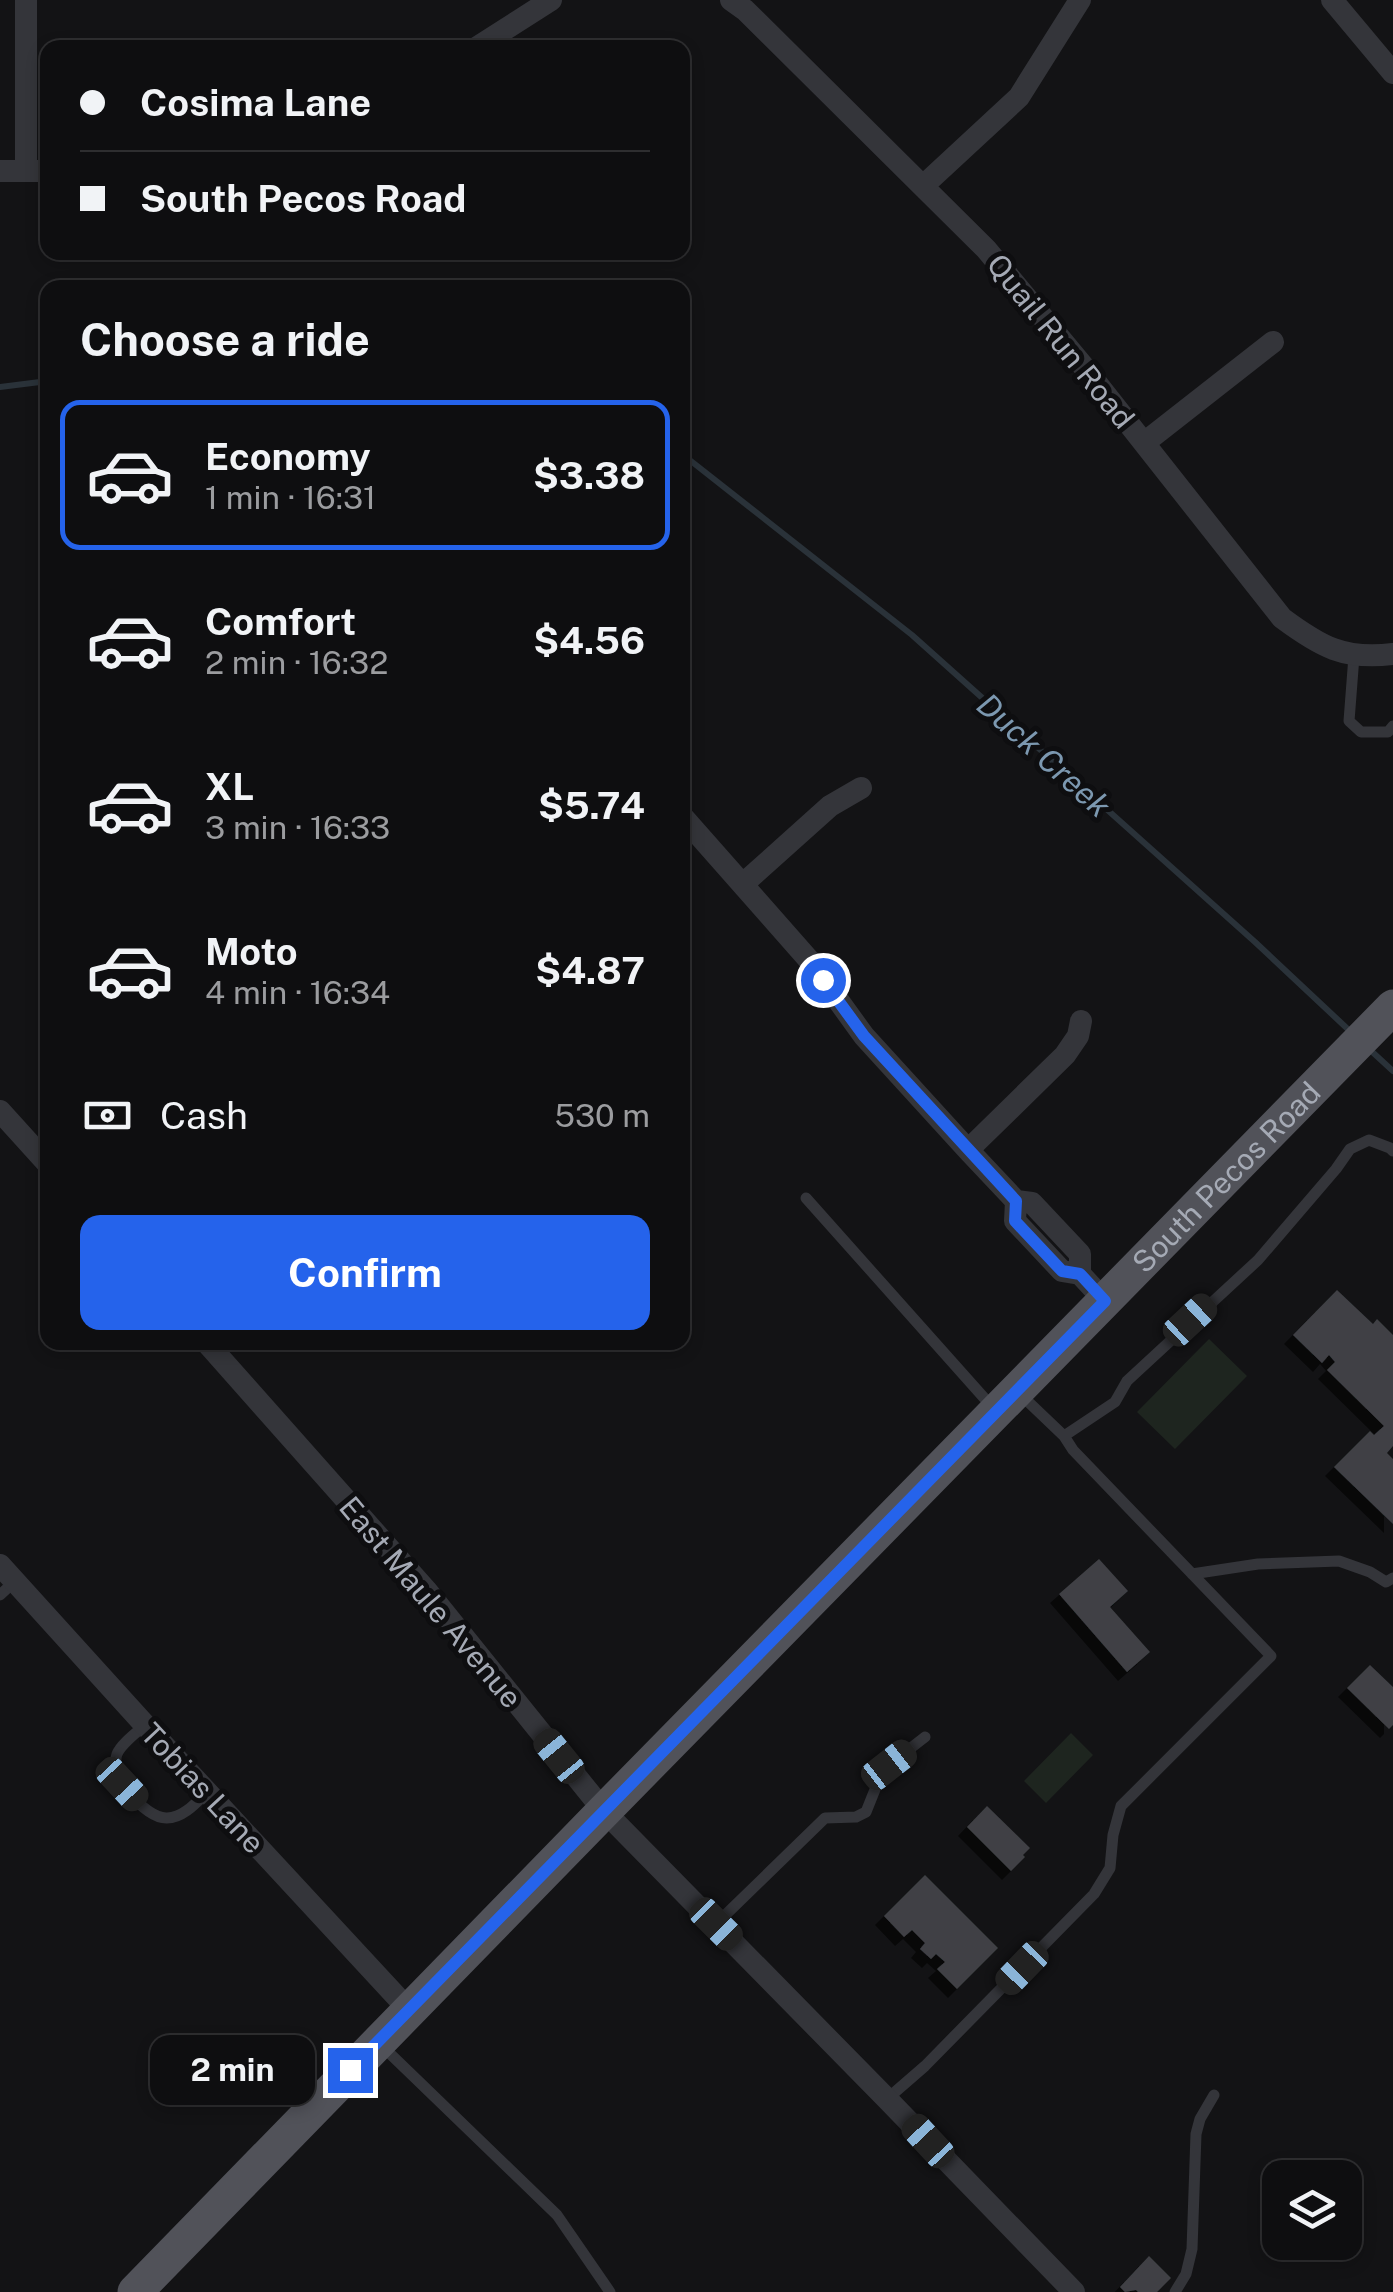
<!DOCTYPE html>
<meta charset="utf-8">
<style>
body{margin:0;font-family:"Public Sans",sans-serif;background:#1c1c1e;color:#f1f3f6;height:100vh;display:flex;flex-direction:column;font-size:38px;white-space:nowrap}
*{box-sizing:border-box;margin:0}
p{font-size:32px;color:#9b9c9f}
.icon{flex:none;width:55px;height:55px;fill:none;stroke:currentColor;stroke-width:2;stroke-linecap:round;stroke-linejoin:round}
.map{position:relative;flex:1;overflow:hidden}
.side{position:absolute;left:40px;top:280px;width:650px;height:1070px;display:flex;flex-direction:column;background:#0e0e10;border-radius:20px;box-shadow:0 5px 15px #0003,0 0 0 2px #2e2e30}
.side>*{flex:none}
.hud{position:absolute;left:40px;top:40px;width:650px;height:220px;border-radius:20px;box-shadow:0 5px 15px #0003,0 0 0 2px #2e2e30;display:grid;align-content:center;height:220px;padding:0 40px;background:#0e0e10}
.buttons{position:absolute;left:1262px;top:2160px;display:grid;gap:20px}
.buttons a{display:grid;place-items:center;width:100px;height:100px;border-radius:20px;background:#0e0e10;box-shadow:0 5px 15px #0003,0 0 0 2px #2e2e30;font-size:50px}
.end{position:absolute;width:45px;height:45px;margin:-22px;border:12px solid #2563eb;background:#fff;box-shadow:0 0 0 5px #fff}
.from{border-radius:50%}
.bubble{position:absolute;height:70px;border-radius:20px;background:#0e0e10;box-shadow:0 5px 15px #0003,0 0 0 2px #2e2e30;font-size:32px;font-weight:700;line-height:70px;text-align:center}
.car{position:absolute;width:30px;height:60px;margin:-30px -15px;border-radius:12px;box-shadow:0 0 8px 2px #0007;background:linear-gradient(#222 24%,#8ab4d8 0 40%,#222 0 76%,#8ab4d8 0 86%,#222 0)}
.hud b{display:flex;align-items:center;gap:35px;height:95px;font-size:38px}
.hud b+b{border-top:2px solid #2e2e30}
.hud i{width:25px;height:25px;background:#f1f3f6}
ul{padding:0;list-style:none}
li{display:flex;align-items:center;gap:30px;height:150px;margin:0 20px 15px;padding:0 20px;border:5px solid transparent;border-radius:20px}
li div{flex:1}
li b{display:block;font-size:38px}
li em{font-style:normal;font-weight:700}
li.on{border-color:#2563eb}
li>.icon{width:90px;height:90px;stroke-width:1.5}
h2{padding:0 40px;font-size:45px;line-height:120px}
.pay{display:flex;align-items:center;gap:25px;height:110px;padding:0 40px;font-size:38px}
.pay p{margin-inline-start:auto}
.action{display:flex;gap:20px;margin-top:auto;padding:20px 40px}
.action a{flex:1;height:115px;border-radius:20px;background:#2563eb;color:#fff;font-size:40px;font-weight:700;line-height:115px;text-align:center}
.map>svg:first-child{display:block}
</style>
<div class="map">
<svg width="1393" height="2292" viewBox="0 0 1393 2292">
<defs>
<filter id="shadow"><feDropShadow dx="-9" dy="9" stdDeviation="0" flood-color="#0009"/></filter>
</defs>
<rect width="100%" height="100%" fill="#131315"/>
<path fill="#1e251f" d="M1209,1339L1247,1376L1175,1449L1137,1412Z
M1071,1733L1093,1755L1046,1803L1024,1781Z"/>
<g fill="none" stroke-linecap="round" stroke-linejoin="round">
<path stroke="#2a3239" stroke-width="6" d="M0,387L48,381
M682,454L912,635L1255,942L1352,1033
M1368,1048L1393,1071"/>
</g>
<path fill="#3f4045" filter="url(#shadow)" d="M1337,1290L1373,1324L1377,1319L1393,1335V1446L1387,1453L1393,1459V1524L1334,1467L1370,1431L1374,1435L1384,1426L1327,1370L1335,1362L1329,1355L1322,1363L1293,1335Z
M1099,1559L1128,1591L1110,1607L1150,1652L1127,1672L1059,1594Z
M1370,1665L1393,1687V1725L1389,1729L1347,1688Z
M987,1806L1030,1848L1023,1855L1025,1857L1011,1871L967,1827Z
M925,1875L998,1948L957,1989L937,1969L945,1962L936,1954L931,1959L920,1949L925,1943L912,1930L904,1937L884,1916Z
M1149,2256L1171,2278L1157,2292H1138L1136,2290L1125,2292L1120,2287Z"/>
<g fill="none" stroke-linecap="round" stroke-linejoin="round">
<path stroke="#34353a" stroke-width="11" d="M1354,656L1349,721L1361,732H1388L1393,726
M806,1198L994,1409
M1064,1436L1115,1402L1127,1381L1258,1260L1336,1169L1350,1149L1369,1140L1390,1148L1393,1151
M1192,1574L1258,1564L1339,1561L1370,1572L1386,1582L1393,1578
M0,1595L15,1581
M145,1725C136,1733 121,1744 117,1754C109,1775 145,1819 167,1818C183,1818 196,1803 207,1792
M716,1924L825,1818L856,1817L866,1812L878,1782L889,1765L925,1737
M381,2045L557,2215L610,2292
M887,2099L925,2066L1094,1894L1110,1868L1113,1835L1121,1806L1271,1656L1073,1450L1064,1436L1019,1393
M1175,2292L1186,2274L1192,2249L1196,2134L1200,2119L1214,2095"/>
<path stroke="#34353a" stroke-width="22" d="M731,0L745,10L986,249L1084,367L1282,618C1321,647 1344,660 1393,654
M1332,0L1393,73
M476,48L551,0
M0,171H48
M26,171V0
M923,186L1019,97L1080,0
M1144,443L1273,342
M682,816L809,960L864,1036L968,1150L1016,1201L1032,1203L1080,1254V1274
M743,884L830,806L861,788
M0,1111L48,1164
M968,1150L1065,1055L1078,1036L1081,1021
M1016,1201L1015,1221L1062,1271L1080,1274L1105,1301
M206,1342L426,1590L604,1811L887,2099L1074,2292
M0,1565L145,1725L409,2010"/>
<path stroke="#515259" stroke-width="35" id="s1" d="M135,2292L604,1811L1393,1007"/>
</g>
<g fill="none" stroke-linecap="round" stroke-linejoin="round">
<path stroke="#2563eb" stroke-width="12" d="M350,2070L1105,1301L1080,1274L1062,1271L1015,1221L1016,1201L864,1036L823,980"/>
</g>
<g text-anchor="middle" dominant-baseline="central" stroke-width="10" stroke-linejoin="round" paint-order="stroke">
<g font-size="30" fill="#a5aab5" stroke="#0e0e10">
<text transform="translate(1061 341) rotate(51)">Quail Run Road</text>
<text stroke="none"><textPath href="#s1" startOffset="1560">South Pecos Road</textPath></text>
<text transform="translate(431 1602) rotate(50)">East Maule Avenue</text>
<text transform="translate(203 1788) rotate(47)">Tobias Lane</text>
</g>
<g font-size="32" font-style="italic" fill="#7c98b0" stroke="#0e0e10">
<text transform="translate(1044 755) rotate(42)">Duck Creek</text>
</g>
</g>
</svg>
<div class="buttons">
<a><svg class="icon" aria-label="layers" viewBox="0 0 24 24"><path d="M12 4l9 5-9 5-9-5zM3 14l9 5 9-5"/></svg></a>
</div>
<i class="end from" style="left:823px;top:980px"></i>
<i class="end" style="left:350px;top:2070px"></i>
<div class="bubble" style="left:150px;top:2035px;width:165px">2 min</div>
<i class="car" style="left:1190px;top:1320px;rotate:47deg"></i>
<i class="car" style="left:559px;top:1756px;rotate:321deg"></i>
<i class="car" style="left:889px;top:1765px;rotate:52deg"></i>
<i class="car" style="left:122px;top:1784px;rotate:137deg"></i>
<i class="car" style="left:716px;top:1924px;rotate:135deg"></i>
<i class="car" style="left:1022px;top:1968px;rotate:224deg"></i>
<i class="car" style="left:928px;top:2141px;rotate:317deg"></i>
<div class="hud">
<b><i class="from"></i>Cosima Lane</b>
<b><i></i>South Pecos Road</b>
</div>
<section class="side">
<h2>Choose a ride</h2>
<ul>
<li class="on"><svg class="icon" aria-label="car" viewBox="0 0 24 24"><path d="M5 17H2v-5l4-1 3-4h7l3 4 3 1v5h-3M9 17h6M6 11h13"/><circle cx="7" cy="17" r="2"/><circle cx="17" cy="17" r="2"/></svg><div><b>Economy</b><p>1 min · 16:31</p></div><em>$3.38</em></li>
<li><svg class="icon" aria-label="car" viewBox="0 0 24 24"><path d="M5 17H2v-5l4-1 3-4h7l3 4 3 1v5h-3M9 17h6M6 11h13"/><circle cx="7" cy="17" r="2"/><circle cx="17" cy="17" r="2"/></svg><div><b>Comfort</b><p>2 min · 16:32</p></div><em>$4.56</em></li>
<li><svg class="icon" aria-label="car" viewBox="0 0 24 24"><path d="M5 17H2v-5l4-1 3-4h7l3 4 3 1v5h-3M9 17h6M6 11h13"/><circle cx="7" cy="17" r="2"/><circle cx="17" cy="17" r="2"/></svg><div><b>XL</b><p>3 min · 16:33</p></div><em>$5.74</em></li>
<li><svg class="icon" aria-label="car" viewBox="0 0 24 24"><path d="M5 17H2v-5l4-1 3-4h7l3 4 3 1v5h-3M9 17h6M6 11h13"/><circle cx="7" cy="17" r="2"/><circle cx="17" cy="17" r="2"/></svg><div><b>Moto</b><p>4 min · 16:34</p></div><em>$4.87</em></li>
</ul>
<div class="pay"><svg class="icon" aria-label="cash" viewBox="0 0 24 24"><path d="M3 7h18v10H3z"/><circle cx="12" cy="12" r="2"/></svg>Cash<p>530 m</p></div>
<div class="action"><a>Confirm</a></div>
</section>
</div>
